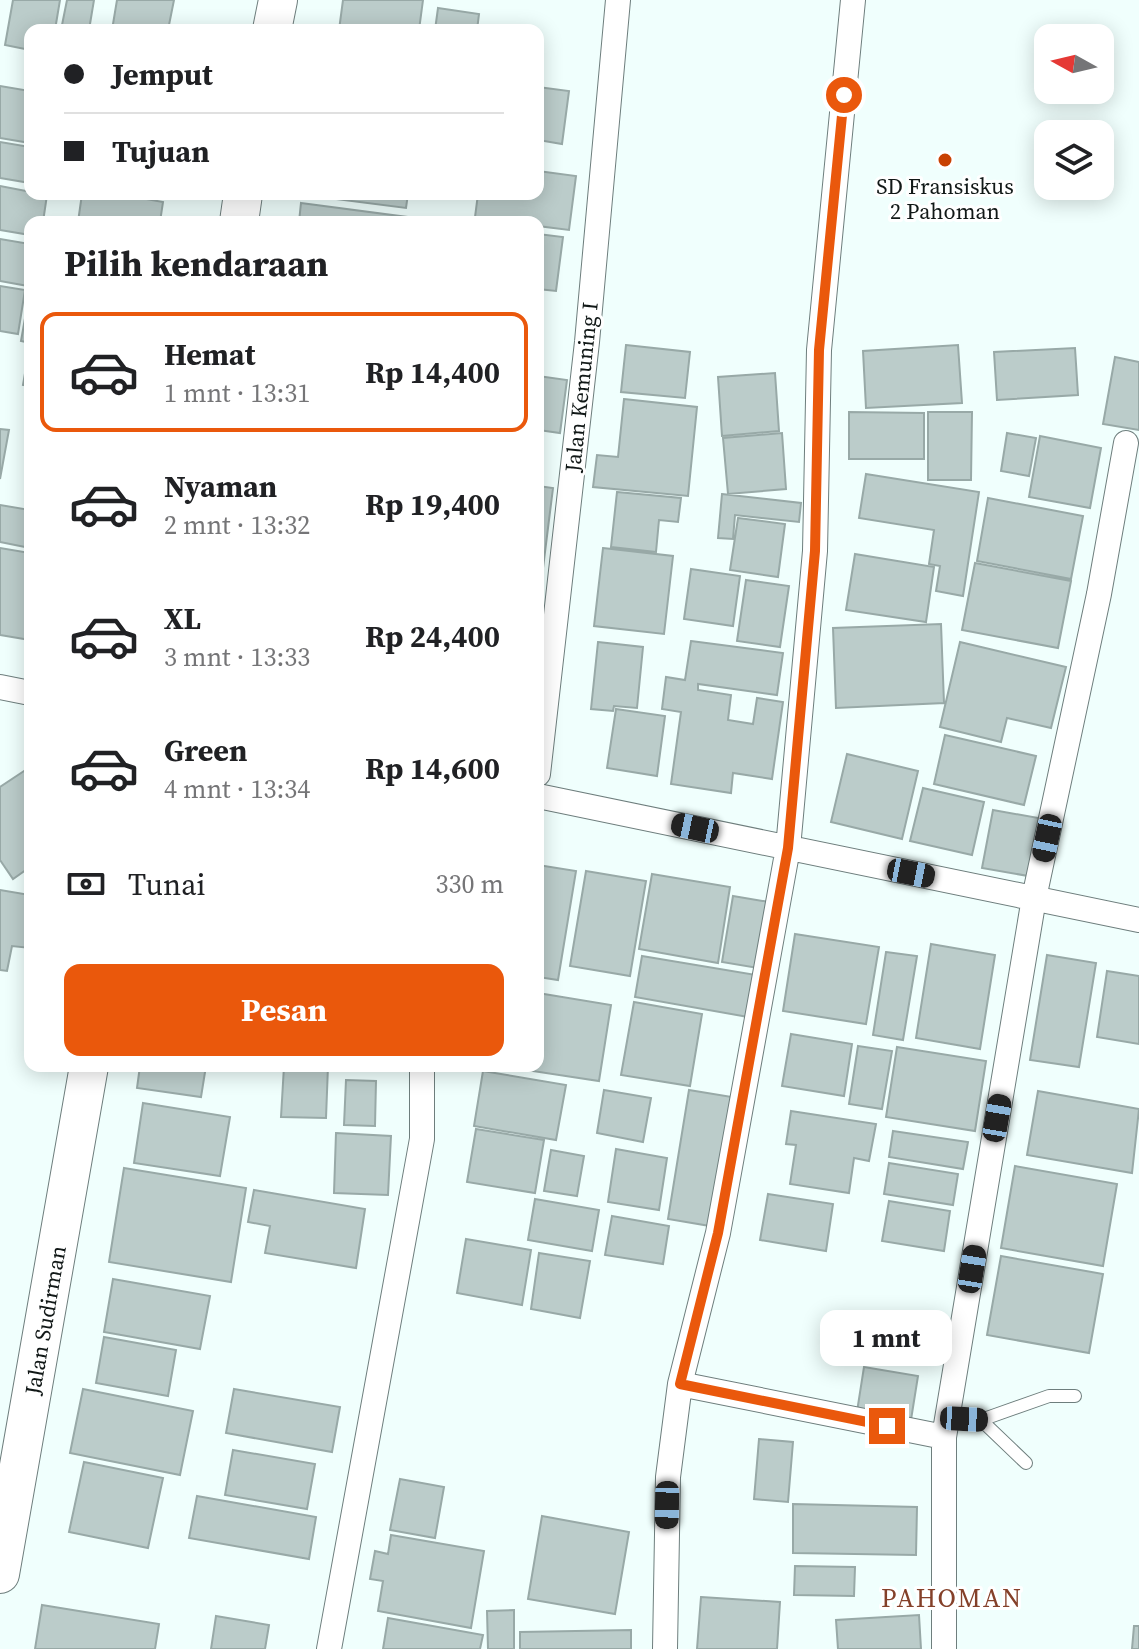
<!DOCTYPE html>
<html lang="id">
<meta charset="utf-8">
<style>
body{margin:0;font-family:"Source Serif 4",serif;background:#f2f2f2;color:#202124;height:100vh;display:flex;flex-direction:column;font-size:30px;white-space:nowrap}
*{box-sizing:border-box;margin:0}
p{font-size:26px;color:#757577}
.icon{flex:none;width:44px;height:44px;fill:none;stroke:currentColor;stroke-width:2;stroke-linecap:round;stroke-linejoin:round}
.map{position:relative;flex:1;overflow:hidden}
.panel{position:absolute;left:24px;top:216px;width:520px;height:856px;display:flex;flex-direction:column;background:#fff;border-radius:16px;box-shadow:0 4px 20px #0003}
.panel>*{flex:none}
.guide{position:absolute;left:24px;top:24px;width:520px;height:176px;border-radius:16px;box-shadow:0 4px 20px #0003;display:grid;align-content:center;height:176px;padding:0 40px;background:#fff}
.needle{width:52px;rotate:278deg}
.buttons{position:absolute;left:1034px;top:24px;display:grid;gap:16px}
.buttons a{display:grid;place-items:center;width:80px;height:80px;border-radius:16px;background:#fff;box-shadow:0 4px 20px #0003;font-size:40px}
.end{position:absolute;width:36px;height:36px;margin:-18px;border:10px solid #ea580c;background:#fff;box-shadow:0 0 0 4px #fff}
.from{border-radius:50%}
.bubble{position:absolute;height:56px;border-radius:16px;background:#fff;box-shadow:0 4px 20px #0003;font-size:26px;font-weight:700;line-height:56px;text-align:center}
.car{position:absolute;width:24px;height:48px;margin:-24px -12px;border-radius:10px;box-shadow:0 0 6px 2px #0007;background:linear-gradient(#222 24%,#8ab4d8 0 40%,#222 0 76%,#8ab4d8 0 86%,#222 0)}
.guide b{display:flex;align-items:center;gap:28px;height:76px;font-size:30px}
.guide b+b{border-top:2px solid #e0e0e0}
.guide i{width:20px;height:20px;background:#202124}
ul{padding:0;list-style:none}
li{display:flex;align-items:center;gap:24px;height:120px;margin:0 16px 12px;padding:0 24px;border:4px solid transparent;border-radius:16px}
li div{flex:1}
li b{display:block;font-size:30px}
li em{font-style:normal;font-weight:700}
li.selected{border-color:#ea580c}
li>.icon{width:72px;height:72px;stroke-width:1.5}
h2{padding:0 40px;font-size:36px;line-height:96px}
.pay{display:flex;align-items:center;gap:20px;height:88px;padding:0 40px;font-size:30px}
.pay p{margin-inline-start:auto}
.action{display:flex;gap:16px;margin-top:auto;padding:16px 40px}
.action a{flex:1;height:92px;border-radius:16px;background:#ea580c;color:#fff;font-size:32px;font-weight:700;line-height:92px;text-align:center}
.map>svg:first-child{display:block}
</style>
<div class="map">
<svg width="1139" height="1649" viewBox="0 0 1139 1649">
<rect width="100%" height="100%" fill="#f0fffd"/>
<path fill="#bbccca" stroke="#98a9a7" stroke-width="2" d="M13,0H60L55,30H30V50L5,45Z
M67,0H94L89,30H61Z
M117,0H174L168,30H112Z
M343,0H423L419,30H339Z
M438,8L479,14L477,30H435Z
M0,86L30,91V143L0,138Z
M538,87L569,91L562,144L538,140Z
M0,142L30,147V183L0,178Z
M538,171L576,176L569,230L538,226V222L475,217L478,194H538Z
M0,186L47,195L43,222H30V235L0,230Z
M82,194H119L163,202L160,222H78Z
M297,194H408L406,208Z
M301,203L407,217V222H299Z
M538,234L563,237L556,291L538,289Z
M0,239L30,244L28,286L0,281Z
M0,286L25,290L18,334L0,331Z
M30,290V343L21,341Z
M626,345L690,352L685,398L621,392Z
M958,345L962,403L866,408L863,351Z
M1075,348L1078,395L997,400L994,352Z
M29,350L30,351V386L23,385Z
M1115,357L1139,362V430L1103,424Z
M775,373L779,431L722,436L718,377Z
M538,376L567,380L560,433L538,430Z
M624,399L697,407L688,496L593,487L597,455L618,457Z
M849,412L924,413V459H849Z
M928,412H972L971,480H928Z
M0,429L9,430L0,479Z
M782,433L786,489L728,494L723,438Z
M1007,433L1036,438L1029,476L1001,471Z
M1040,436L1101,448L1090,508L1029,497Z
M866,474L979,492L963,596L936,591L940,566L929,564L934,530L859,518Z
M538,486L553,488L542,576H538Z
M617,492L681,498L678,522L659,520L656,552L611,547Z
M722,494L801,503L799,522L735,515L733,539L718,538Z
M988,498L1083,516L1071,579L977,561Z
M0,505L30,510V548L0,542Z
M738,518L785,524L778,577L730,570Z
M0,548L30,553V640L0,635Z
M603,548L673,556L664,634L594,626Z
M855,554L934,567L926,622L846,610Z
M975,563L1071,581L1058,648L962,630Z
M691,569L740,576L733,626L684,619Z
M746,580L789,586L780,647L737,641Z
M941,624L944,703L836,708L833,628Z
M691,641L783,653L777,695L698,684V690L731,695L728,720L753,724L757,698L783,702L772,779L733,773L731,793L671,784L681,712L662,709L666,677L685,680Z
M598,642L643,647L637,708L614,706L613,711L591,709Z
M960,642L1066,667L1051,728L1007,718L1001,742L940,727Z
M616,709L665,716L657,776L607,768Z
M945,735L1036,756L1024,805L934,784Z
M847,754L918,771L902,839L831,822Z
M30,767V867L13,879L0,860V787Z
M923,788L984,802L972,855L910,841Z
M993,810L1044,819L1034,877L982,868Z
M538,865L576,871L558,980L538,977Z
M586,871L646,881L630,976L570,966Z
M652,874L730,887L718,963L639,949Z
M0,890L30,895V948L12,946L7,971L0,970Z
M733,896L775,903L764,969L722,962Z
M795,934L879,947L866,1024L783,1011Z
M931,944L995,955L980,1049L916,1038Z
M886,952L917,956L903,1040L873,1035Z
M1047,955L1096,963L1079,1067L1030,1060Z
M642,956L756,975L748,1017L635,997Z
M1107,971L1139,976V1044L1097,1037Z
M538,993L611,1005L599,1081L526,1070L527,1066H538Z
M634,1002L702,1014L690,1086L621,1075Z
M791,1034L852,1044L844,1096L782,1086Z
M858,1046L892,1051L882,1109L849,1104Z
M897,1047L986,1061L975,1131L886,1117Z
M140,1066H206L201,1097L137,1088Z
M284,1066H328L326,1118L281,1117Z
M483,1071L566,1085L556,1140L474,1126Z
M346,1080L376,1081L375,1126L344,1125Z
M604,1090L651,1098L643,1142L597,1133Z
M689,1090L732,1097L710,1226L668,1219Z
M1038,1091L1139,1109L1132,1173L1027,1155Z
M143,1103L230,1117L220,1176L134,1163Z
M791,1111L876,1124L869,1161L854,1158L849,1193L790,1184L796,1145L786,1144Z
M476,1129L544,1140L535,1193L467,1182Z
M893,1131L968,1142L963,1169L889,1157Z
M336,1133L391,1136L388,1195L334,1193Z
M616,1149L667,1158L659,1210L608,1202Z
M551,1150L584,1156L577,1196L544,1191Z
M889,1163L958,1174L953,1205L884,1194Z
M1015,1166L1117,1184L1103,1266L1001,1248Z
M124,1168L246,1188L231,1282L109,1262Z
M254,1190L365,1209L356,1268L265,1253L270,1226L248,1222Z
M768,1194L833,1204L826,1251L760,1240Z
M535,1199L599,1210L592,1251L528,1240Z
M889,1201L950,1211L944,1251L882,1241Z
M612,1216L669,1226L663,1264L605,1255Z
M466,1239L531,1250L522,1305L457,1293Z
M539,1253L590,1261L580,1318L531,1309Z
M1001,1256L1103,1274L1089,1353L987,1335Z
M113,1279L210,1296L200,1349L104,1332Z
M104,1337L176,1350L168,1396L96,1383Z
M864,1367L918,1376L910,1426L856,1418Z
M83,1389L193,1411L180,1475L70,1453Z
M234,1389L340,1407L332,1452L226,1433Z
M759,1439L793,1442L788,1502L754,1499Z
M233,1450L315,1464L307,1509L225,1495Z
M84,1462L163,1478L148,1548L69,1532Z
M400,1479L444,1487L435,1538L390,1530Z
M197,1496L316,1517L309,1559L189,1538Z
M793,1504L917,1507L916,1555L793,1553Z
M542,1516L629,1532L615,1614L528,1599Z
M391,1535L484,1551L471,1628L378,1611L383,1581L370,1579L375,1551L388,1554Z
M795,1566L855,1567L854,1596L794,1595Z
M701,1597L780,1602L777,1649H697Z
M42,1605L159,1624L155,1649H35Z
M514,1610V1649H488L487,1611Z
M919,1615L921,1649H838L836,1620Z
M216,1616L269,1625L265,1649H211Z
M388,1618L483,1635L480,1649H383Z
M1134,1626H1139V1649H1132Z
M631,1630V1649H520V1632Z"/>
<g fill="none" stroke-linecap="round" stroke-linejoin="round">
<defs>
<path id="lane" d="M948,1418L981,1420L1026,1463
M981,1420L1049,1396H1075"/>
<path id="street" d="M0,687L30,693
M538,774L587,342L618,0
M538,796L1139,920
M680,1384L718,1233L788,848L815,551L819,350L853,0
M329,1649L422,1139V1066
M665,1649L668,1477L680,1384L944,1437
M944,1649V1437L1034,898L1099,594L1126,443"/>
<path id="primary" d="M272,30L278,0
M239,222L243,194
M0,1574L89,1066"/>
</defs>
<use href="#lane" stroke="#6e7e7d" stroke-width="14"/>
<use href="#street" stroke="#6e7e7d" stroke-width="26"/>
<use href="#primary" stroke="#6e7e7d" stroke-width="40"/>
<use href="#lane" stroke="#fff" stroke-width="12"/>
<use href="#street" stroke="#fff" stroke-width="24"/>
<use href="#primary" stroke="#fff" stroke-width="38"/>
</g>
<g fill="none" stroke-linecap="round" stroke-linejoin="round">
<path stroke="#ea580c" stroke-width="10" d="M844,95L819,350L815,551L788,848L718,1233L680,1384L887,1426"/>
</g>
<circle fill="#c84102" stroke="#fff" stroke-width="3" cx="945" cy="160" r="8"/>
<g text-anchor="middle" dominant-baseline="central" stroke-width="6" stroke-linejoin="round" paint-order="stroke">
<g font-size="22" fill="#111817" stroke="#fff">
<text x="945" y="186">SD Fransiskus<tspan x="945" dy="25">2 Pahoman</tspan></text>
</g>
<g font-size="22" fill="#111817" stroke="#fff">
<text transform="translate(581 387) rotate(-84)">Jalan Kemuning I</text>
<text transform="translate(45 1320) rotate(-80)">Jalan Sudirman</text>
</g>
<g font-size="26" letter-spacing="2" fill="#844029" stroke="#fff">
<text x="952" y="1598">PAHOMAN</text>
</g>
</g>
</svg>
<div class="buttons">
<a><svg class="needle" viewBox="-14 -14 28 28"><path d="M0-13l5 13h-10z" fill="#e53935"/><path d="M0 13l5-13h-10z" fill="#757577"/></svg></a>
<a><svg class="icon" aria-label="layers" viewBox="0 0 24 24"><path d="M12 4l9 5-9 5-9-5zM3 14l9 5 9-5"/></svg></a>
</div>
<i class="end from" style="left:844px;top:95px"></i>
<i class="end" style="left:887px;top:1426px"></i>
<div class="bubble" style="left:820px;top:1310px;width:132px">1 mnt</div>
<i class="car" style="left:695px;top:828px;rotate:282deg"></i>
<i class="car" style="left:1047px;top:838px;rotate:192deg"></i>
<i class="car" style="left:911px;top:873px;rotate:101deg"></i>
<i class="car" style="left:997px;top:1118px;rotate:10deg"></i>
<i class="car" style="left:972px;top:1269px;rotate:9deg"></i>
<i class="car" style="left:964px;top:1419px;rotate:93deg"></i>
<i class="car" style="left:667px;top:1505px;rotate:181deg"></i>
<div class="guide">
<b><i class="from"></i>Jemput</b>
<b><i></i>Tujuan</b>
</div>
<section class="panel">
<h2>Pilih kendaraan</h2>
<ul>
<li class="selected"><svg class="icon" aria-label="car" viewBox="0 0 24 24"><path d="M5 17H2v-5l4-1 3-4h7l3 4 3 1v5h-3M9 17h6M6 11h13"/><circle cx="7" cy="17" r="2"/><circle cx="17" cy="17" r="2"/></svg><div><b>Hemat</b><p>1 mnt · 13:31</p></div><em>Rp 14,400</em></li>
<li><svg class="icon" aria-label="car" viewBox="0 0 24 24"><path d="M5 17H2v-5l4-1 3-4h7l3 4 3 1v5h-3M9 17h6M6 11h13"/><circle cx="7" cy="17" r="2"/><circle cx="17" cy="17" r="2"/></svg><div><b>Nyaman</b><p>2 mnt · 13:32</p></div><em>Rp 19,400</em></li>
<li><svg class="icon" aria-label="car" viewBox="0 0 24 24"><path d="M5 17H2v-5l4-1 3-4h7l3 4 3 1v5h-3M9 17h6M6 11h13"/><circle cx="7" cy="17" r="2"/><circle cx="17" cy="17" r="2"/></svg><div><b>XL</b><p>3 mnt · 13:33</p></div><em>Rp 24,400</em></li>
<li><svg class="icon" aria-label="car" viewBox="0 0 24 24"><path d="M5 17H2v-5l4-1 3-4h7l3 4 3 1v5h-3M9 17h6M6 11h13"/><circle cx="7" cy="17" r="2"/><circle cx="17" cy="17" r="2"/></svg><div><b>Green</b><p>4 mnt · 13:34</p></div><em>Rp 14,600</em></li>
</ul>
<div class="pay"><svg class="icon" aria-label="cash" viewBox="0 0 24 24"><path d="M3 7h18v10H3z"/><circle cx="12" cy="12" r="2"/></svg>Tunai<p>330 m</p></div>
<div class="action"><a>Pesan</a></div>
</section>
</div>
